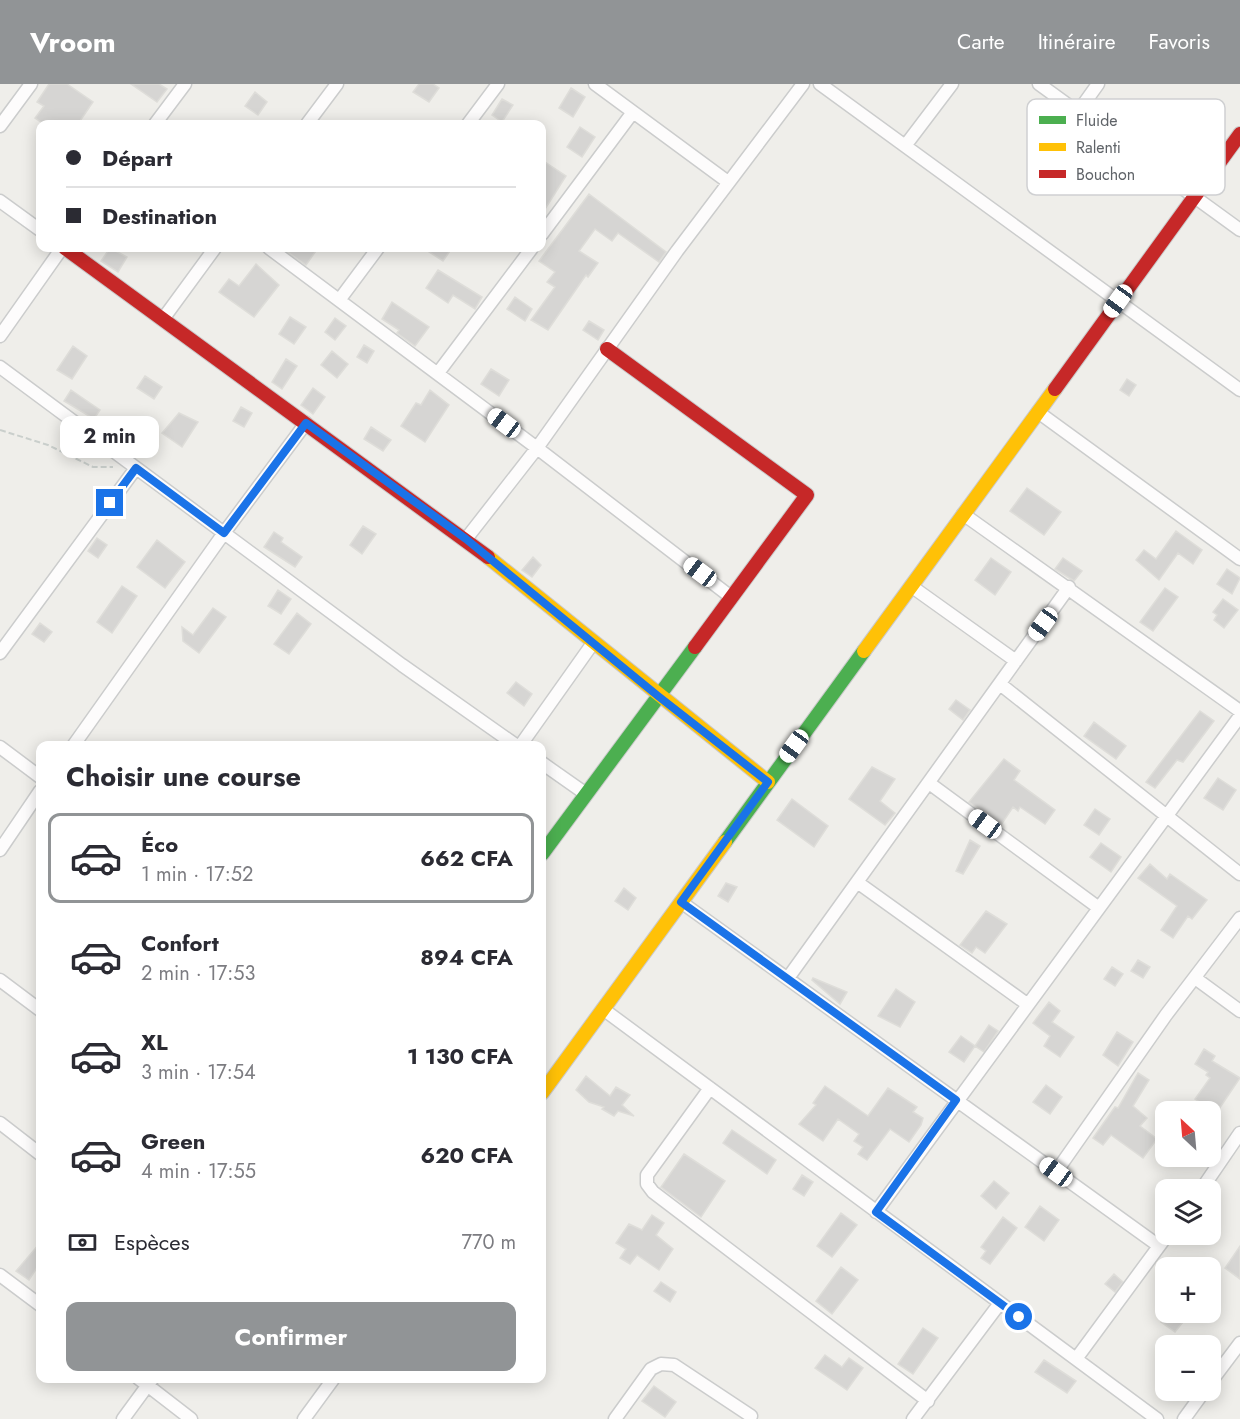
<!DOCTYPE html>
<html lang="fr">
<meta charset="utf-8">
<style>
body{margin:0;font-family:Jost,sans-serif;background:#f2f2f3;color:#2b2b33;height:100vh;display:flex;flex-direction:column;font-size:22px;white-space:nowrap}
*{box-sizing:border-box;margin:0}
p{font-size:20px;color:#7c7c81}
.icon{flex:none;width:33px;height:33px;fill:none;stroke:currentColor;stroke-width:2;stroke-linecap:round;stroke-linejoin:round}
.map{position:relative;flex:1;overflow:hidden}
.sheet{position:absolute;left:36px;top:657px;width:510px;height:642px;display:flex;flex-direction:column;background:#fff;border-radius:12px;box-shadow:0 3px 15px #0003}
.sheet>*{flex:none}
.hud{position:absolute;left:36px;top:36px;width:510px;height:132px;border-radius:12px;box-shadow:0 3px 15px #0003;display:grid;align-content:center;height:132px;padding:0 30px;background:#fff}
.needle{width:39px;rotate:334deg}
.buttons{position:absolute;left:1155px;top:1017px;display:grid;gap:12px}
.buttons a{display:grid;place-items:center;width:66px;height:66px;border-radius:12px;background:#fff;box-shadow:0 3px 15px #0003;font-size:30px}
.end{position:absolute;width:27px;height:27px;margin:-14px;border:8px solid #1a73e8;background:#fff;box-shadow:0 0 0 3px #fff}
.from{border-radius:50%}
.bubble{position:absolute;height:42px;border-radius:12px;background:#fff;box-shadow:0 3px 15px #0003;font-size:20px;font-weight:700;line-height:42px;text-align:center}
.car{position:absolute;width:18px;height:36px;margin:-18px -9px;border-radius:8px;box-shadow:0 0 4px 2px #0007;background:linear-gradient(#fff 24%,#345 0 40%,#fff 0 76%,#345 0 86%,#fff 0)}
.hud b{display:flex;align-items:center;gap:21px;height:57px;font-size:22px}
.hud b+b{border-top:2px solid #e1e1e2}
.hud i{width:15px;height:15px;background:#2b2b33}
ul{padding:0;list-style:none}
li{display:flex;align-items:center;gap:18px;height:90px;margin:0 12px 9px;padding:0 18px;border:3px solid transparent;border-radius:12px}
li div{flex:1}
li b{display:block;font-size:22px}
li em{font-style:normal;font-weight:700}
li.active{border-color:#919496}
li>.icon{width:54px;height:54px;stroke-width:1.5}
h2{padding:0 30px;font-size:27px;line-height:72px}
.pay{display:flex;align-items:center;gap:15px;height:66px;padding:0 30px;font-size:22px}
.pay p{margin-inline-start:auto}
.action{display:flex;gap:12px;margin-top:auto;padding:12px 30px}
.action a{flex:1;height:69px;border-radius:12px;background:#919496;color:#fff;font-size:24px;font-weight:700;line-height:69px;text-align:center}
header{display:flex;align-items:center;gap:36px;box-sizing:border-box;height:84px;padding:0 30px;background:#919496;color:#fff}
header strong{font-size:28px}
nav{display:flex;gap:33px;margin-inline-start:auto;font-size:21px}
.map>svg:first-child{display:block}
</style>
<header>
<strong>Vroom</strong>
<nav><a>Carte</a><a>Itinéraire</a><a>Favoris</a></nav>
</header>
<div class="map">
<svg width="1240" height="1335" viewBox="0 0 1240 1335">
<rect width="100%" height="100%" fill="#efeeea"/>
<path fill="#d6d5d3" stroke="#deddd9" stroke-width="1.5" d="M49,0H67L93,18L78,40H44L35,34L44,22L37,18Z
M131,0H159L167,5L157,18Z
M419,0H433L439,4L429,18L413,8Z
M571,4L585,13L573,33L559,24Z
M255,8L267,18L258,31L245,22Z
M502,15L513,21L502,38L492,31Z
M580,43L595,53L582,73L567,63Z
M542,76L566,92L542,130Z
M589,110L666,168L659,178L618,149L612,157L595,145L579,167L598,179L588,193L586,191L548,246L531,236L555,203L547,198L555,188L539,177Z
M110,164L127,173L118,188L101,177Z
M282,164H318L306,181Z
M423,164H452L443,177Z
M256,180L279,201L254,233L219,208L229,195L239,202Z
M438,186L482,213L475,225L453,211L448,219L426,204Z
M515,213L532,225L525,237L507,225Z
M392,218L429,243L415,262L397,249L399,246L382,235Z
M290,233L306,243L294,260L279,250Z
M335,234L346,242L335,256L325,248Z
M589,237L604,246L598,256L583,246Z
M364,261L374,267L367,279L357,273Z
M73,262L87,272L72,295L57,286Z
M332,267L348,280L337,294L321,281Z
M286,275L297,282L282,305L272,298Z
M491,285L509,296L499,312L481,300Z
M145,292L162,303L154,315L137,304Z
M1127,295L1136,301L1129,312L1120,306Z
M313,304L325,313L313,330L301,321Z
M71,306L100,326L94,335L64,317Z
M430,306L449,321L425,358L401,342L416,319L421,321Z
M241,323L252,329L244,343L233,337Z
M179,329L198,338L182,363L162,349Z
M371,343L391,356L383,367L364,355Z
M1027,404L1061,428L1044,451L1010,427Z
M363,442L376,450L362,470L350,461Z
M1176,447L1202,466L1193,480L1178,469L1159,496L1136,476L1144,466L1156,475Z
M274,448L283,454L281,458L302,473L295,483L264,463Z
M97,454L107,461L98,474L88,467Z
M157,456L185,478L165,504L137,483Z
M533,473L541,481L532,493L522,486Z
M991,474L1011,488L995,511L975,496Z
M1063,474L1082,487L1074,497L1055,485Z
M1227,485L1240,494L1232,510L1217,500Z
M122,502L137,512L112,549L97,538Z
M1165,504L1178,513L1153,547L1140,538Z
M278,506L291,515L281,530L268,522Z
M1223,515L1238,526L1224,544L1214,536L1217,531L1213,528Z
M213,524L226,533L199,569L183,557L182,543L193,551Z
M297,529L311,540L289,570L274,560Z
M40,539L52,548L44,558L32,550Z
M516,598L532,610L524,622L507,609Z
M956,616L970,626L963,636L949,625Z
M1200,627L1214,637L1183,678L1177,676L1155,704L1146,698Z
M1094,638L1126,662L1116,675L1084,652Z
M1004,675L1020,687L1014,696L1055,726L1045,740L1020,723L1018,727L1013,723L1001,741L969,718Z
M872,683L895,695L880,717L895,729L885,741L849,715Z
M1218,694L1236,706L1223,726L1204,714Z
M792,715L828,742L814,763L777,736Z
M1095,725L1110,735L1099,751L1084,741Z
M970,756L980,762L963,790L956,787Z
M1101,759L1121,773L1111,788L1090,773Z
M1150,780L1167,795L1170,790L1207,816L1192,835L1188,832L1173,854L1161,846L1177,822L1138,794Z
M726,799L737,803L728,818L718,812Z
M624,804L636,814L628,826L615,817Z
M986,827L1007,840L985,869L976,863L972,869L960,861Z
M1138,876L1150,883L1143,894L1131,887Z
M1112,883L1123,890L1115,902L1104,895Z
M813,894L847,908L840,920L812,896Z
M896,905L915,918L900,943L878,932Z
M1049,918L1060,927L1052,938L1074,953L1060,973L1044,962L1050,952L1033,939Z
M989,941L998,947L984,968L975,962Z
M1117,948L1133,958L1118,982L1103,971Z
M961,952L975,962L964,978L949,968Z
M1204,965L1215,972L1212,977L1240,994L1217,1028H1194L1201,1019L1195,1015L1210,994L1206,991L1208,988L1195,980Z
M1138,989L1149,996L1133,1022L1147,1034L1140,1042L1157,1055L1143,1074L1111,1051L1103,1061L1093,1054L1115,1023L1118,1024Z
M586,992L610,1012L616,1003L630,1011L622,1021L634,1032L618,1027L614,1032L602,1025L604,1023L589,1018L576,1006Z
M1046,1001L1062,1013L1050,1030L1033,1018Z
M825,1002L868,1032L888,1004L917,1023L913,1028L923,1034L921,1041L909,1058L890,1045L867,1076L858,1070L863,1063L854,1057L859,1050L838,1035L823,1057L799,1040L816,1021L813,1019Z
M732,1046L776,1076L767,1090L723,1059Z
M684,1070L725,1097L701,1133L661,1103Z
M802,1091L813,1098L804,1112L793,1105Z
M994,1097L1009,1109L996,1125L981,1112Z
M1040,1122L1059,1136L1044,1157L1025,1143Z
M841,1129L857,1141L832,1173L817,1162Z
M652,1131L664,1139L656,1151L673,1165L659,1186L637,1171L630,1180L620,1174L626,1165L616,1159L629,1140L642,1146Z
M1003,1133L1017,1144L990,1180L981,1174L986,1167L981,1163Z
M40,1159V1179L29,1196L16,1187Z
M1240,1162V1195L1225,1184Z
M841,1183L858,1196L832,1230L816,1217Z
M1114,1190L1123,1198L1115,1208L1105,1200Z
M661,1198L676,1208L670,1218L654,1207Z
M1169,1228H1191L1175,1248L1161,1238Z
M923,1244L938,1254L913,1290L898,1280Z
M825,1271L842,1283L849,1274L863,1284L847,1306L815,1284Z
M1044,1276L1076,1297L1067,1309L1035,1288Z
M654,1302L676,1318L665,1333L642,1317Z"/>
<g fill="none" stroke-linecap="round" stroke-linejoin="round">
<defs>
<path id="street" d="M595,0L728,98
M820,0L1240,306
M1039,0L1240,146
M1078,28L1098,0
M155,40L185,0
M307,40L337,0
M468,40L498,0
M0,42L31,0
M905,62L952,0
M0,117L40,146
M542,150L633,28
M269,164L537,364L731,513
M340,215L378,164
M163,235L215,164
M0,252L62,164
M0,283L402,581L517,662
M438,289L532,164
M1038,328L1240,475
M963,430L1240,627
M466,455L537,364L677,167L803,0
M911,502L1016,577
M0,569L136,384
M1000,600L1240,790
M73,662L224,449L306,339
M520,662L593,559
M0,663L40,693
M542,679L586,710
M929,699L1099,824
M0,766L40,707
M857,798L1027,920
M681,818L1159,1162
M788,894L1069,503
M1195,894L1240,927
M0,896L40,926
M603,925L1157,1335
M710,1004L647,1091V1100L653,1108L928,1317
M0,1039L40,1070
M1056,1088L1166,931L1240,834
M1201,1106L1240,1049
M876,1128L1240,632
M0,1191L40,1221
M1076,1275L1168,1150
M138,1294L191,1335
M1210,1299L1240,1259
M123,1335L153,1294
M304,1335L334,1294
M615,1335L651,1285L661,1280L674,1281L751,1332
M913,1335L1000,1219
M1184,1335L1205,1306"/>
<path id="fast" d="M725,758L864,567
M542,770L695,563"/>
<path id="slow" d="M488,473L768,698
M864,567L1055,305
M542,1009L725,758"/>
<path id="jam" d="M65,164L488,473
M607,265L807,411L695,563
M1055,305L1240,50"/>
</defs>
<use href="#street" stroke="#cbcccc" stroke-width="15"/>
<use href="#fast" stroke="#cacacb" stroke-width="16"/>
<use href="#slow" stroke="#cacacb" stroke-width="16"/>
<use href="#jam" stroke="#cacacb" stroke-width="16"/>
<path stroke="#cacfcc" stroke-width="2" stroke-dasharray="6 3" stroke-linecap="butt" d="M0,346L48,361L93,383H113"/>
<use href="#street" stroke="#fdfcfc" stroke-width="12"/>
<use href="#fast" stroke="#4caf50" stroke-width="14"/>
<use href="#slow" stroke="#ffc107" stroke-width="14"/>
<use href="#jam" stroke="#c62828" stroke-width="14"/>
</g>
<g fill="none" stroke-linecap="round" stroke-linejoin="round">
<path stroke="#1a73e8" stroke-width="8" d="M110,419L136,384L224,449L306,339L466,455L658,612L768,698L681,818L956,1016L876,1128L1019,1233"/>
</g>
<rect x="1027" y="15" width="198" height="96" rx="9" fill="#fff" stroke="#cfd0d2" stroke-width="1.5"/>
<rect x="1039" y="32" width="27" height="8" fill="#4caf50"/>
<rect x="1039" y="59" width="27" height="8" fill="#ffc107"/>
<rect x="1039" y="86" width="27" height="8" fill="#c62828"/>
<g font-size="16" fill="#5f6368">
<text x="1076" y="42">Fluide</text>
<text x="1076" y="69">Ralenti</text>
<text x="1076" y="96">Bouchon</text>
</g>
</svg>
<div class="buttons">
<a><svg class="needle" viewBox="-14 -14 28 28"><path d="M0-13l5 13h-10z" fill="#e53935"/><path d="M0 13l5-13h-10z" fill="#7c7c81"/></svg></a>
<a><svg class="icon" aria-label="layers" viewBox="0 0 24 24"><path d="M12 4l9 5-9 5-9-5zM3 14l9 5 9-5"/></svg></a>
<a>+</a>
<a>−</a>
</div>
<i class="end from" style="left:1019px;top:1233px"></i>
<i class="end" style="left:110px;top:419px"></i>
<div class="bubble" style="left:60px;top:332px;width:99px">2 min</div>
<i class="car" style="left:1118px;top:217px;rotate:216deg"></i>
<i class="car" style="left:504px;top:339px;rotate:307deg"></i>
<i class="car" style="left:700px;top:488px;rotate:307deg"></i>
<i class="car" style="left:1043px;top:540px;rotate:216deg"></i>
<i class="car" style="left:794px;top:662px;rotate:216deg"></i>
<i class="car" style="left:985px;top:740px;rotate:306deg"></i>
<i class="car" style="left:1056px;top:1088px;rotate:306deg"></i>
<div class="hud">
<b><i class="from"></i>Départ</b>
<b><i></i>Destination</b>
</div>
<section class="sheet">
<h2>Choisir une course</h2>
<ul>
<li class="active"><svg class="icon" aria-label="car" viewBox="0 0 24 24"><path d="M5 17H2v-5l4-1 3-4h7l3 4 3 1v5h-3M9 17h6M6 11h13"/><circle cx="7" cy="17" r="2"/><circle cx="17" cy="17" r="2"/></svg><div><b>Éco</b><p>1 min · 17:52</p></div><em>662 CFA</em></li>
<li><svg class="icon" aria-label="car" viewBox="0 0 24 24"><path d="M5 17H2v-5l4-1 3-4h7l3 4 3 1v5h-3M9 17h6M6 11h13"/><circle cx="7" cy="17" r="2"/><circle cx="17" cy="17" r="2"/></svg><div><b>Confort</b><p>2 min · 17:53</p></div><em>894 CFA</em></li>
<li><svg class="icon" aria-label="car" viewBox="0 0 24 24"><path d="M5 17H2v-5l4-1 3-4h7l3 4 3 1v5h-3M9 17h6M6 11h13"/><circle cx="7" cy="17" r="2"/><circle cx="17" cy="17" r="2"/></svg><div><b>XL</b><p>3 min · 17:54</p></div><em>1 130 CFA</em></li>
<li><svg class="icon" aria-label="car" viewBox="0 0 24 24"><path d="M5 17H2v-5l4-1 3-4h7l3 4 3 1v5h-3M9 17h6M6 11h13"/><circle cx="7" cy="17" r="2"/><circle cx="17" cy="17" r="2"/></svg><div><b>Green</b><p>4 min · 17:55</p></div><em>620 CFA</em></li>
</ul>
<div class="pay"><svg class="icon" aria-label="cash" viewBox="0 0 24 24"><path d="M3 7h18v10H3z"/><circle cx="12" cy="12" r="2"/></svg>Espèces<p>770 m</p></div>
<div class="action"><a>Confirmer</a></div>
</section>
</div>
